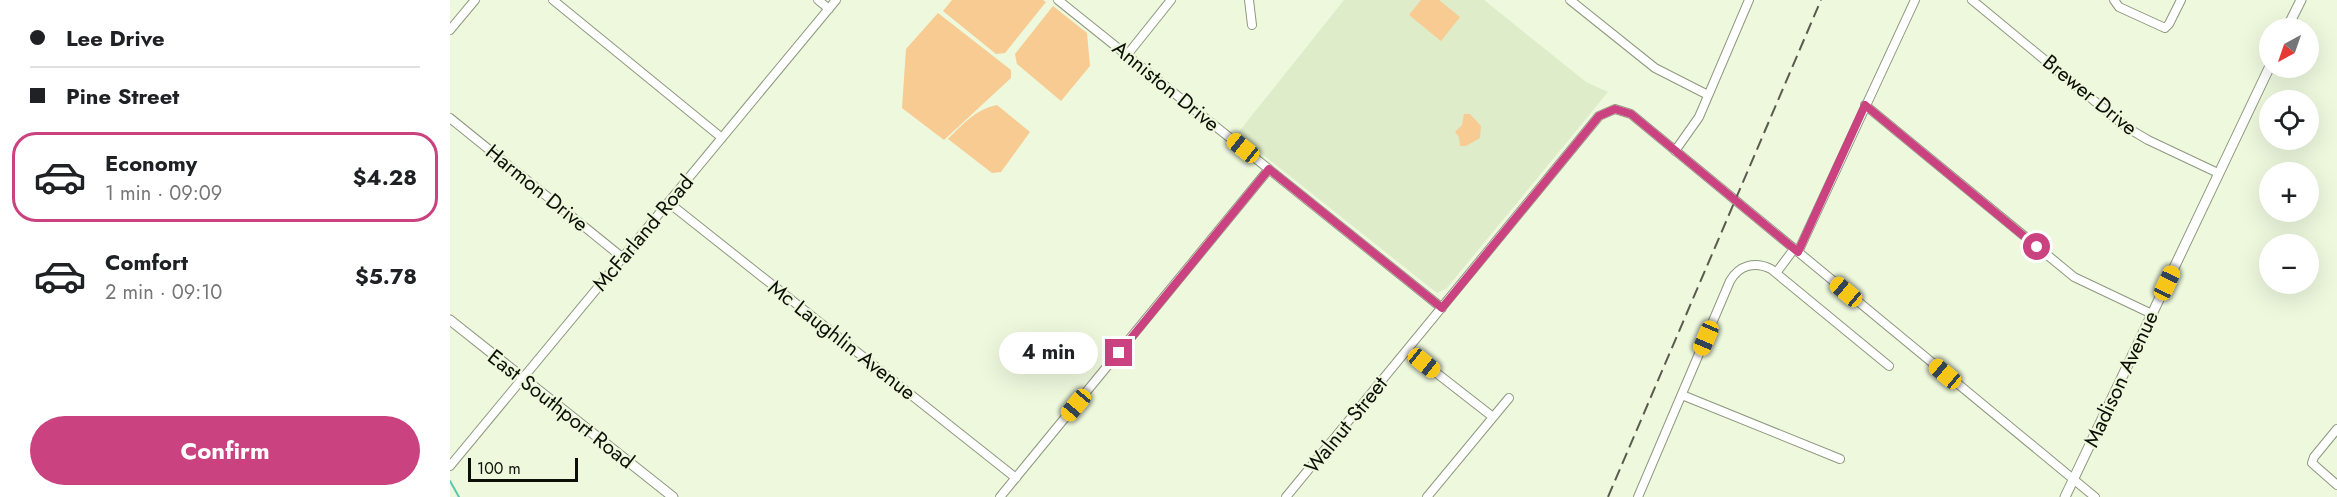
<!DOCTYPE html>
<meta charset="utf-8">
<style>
body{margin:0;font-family:Jost,sans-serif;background:#f2f2f2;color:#202124;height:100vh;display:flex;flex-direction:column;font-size:22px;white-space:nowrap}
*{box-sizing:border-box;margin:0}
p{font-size:20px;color:#757577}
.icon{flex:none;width:33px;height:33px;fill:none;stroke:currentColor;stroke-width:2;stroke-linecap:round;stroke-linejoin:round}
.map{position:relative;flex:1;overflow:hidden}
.panel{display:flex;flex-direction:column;background:#fff;width:450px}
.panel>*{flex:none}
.top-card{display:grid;align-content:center;height:132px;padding:0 30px;background:#fff}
.needle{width:39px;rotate:220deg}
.buttons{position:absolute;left:1809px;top:18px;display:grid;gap:12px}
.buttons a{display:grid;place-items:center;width:60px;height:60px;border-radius:50%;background:#fff;box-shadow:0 6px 24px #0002;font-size:30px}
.scale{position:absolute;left:18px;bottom:15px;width:110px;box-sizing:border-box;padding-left:6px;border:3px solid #0c0f06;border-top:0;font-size:16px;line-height:21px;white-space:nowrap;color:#0c0f06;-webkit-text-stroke:4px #edf8dd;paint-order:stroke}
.end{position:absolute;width:27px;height:27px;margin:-14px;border:8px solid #ca427f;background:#fff;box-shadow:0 0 0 3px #fff}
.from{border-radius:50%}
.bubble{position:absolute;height:42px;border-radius:21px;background:#fff;box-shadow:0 6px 24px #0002;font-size:20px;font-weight:700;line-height:42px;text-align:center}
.car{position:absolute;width:18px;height:36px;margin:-18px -9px;border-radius:8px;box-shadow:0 0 4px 2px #0007;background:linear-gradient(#f5c518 24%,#345 0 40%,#f5c518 0 76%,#345 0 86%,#f5c518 0)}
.top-card b{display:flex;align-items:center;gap:21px;height:57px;font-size:22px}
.top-card b+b{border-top:2px solid #e0e0e0}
.top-card i{width:15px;height:15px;background:#202124}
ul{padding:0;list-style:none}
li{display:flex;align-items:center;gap:18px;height:90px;margin:0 12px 9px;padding:0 18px;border:3px solid transparent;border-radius:24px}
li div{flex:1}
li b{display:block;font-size:22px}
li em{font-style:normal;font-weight:700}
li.current{border-color:#ca427f}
li>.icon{width:54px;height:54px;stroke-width:1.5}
.cta{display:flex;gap:12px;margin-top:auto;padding:12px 30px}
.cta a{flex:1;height:69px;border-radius:36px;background:#ca427f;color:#fff;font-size:24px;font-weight:700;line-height:69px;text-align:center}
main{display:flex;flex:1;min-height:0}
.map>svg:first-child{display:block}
</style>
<main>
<section class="panel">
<div class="top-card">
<b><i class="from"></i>Lee Drive</b>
<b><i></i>Pine Street</b>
</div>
<ul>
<li class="current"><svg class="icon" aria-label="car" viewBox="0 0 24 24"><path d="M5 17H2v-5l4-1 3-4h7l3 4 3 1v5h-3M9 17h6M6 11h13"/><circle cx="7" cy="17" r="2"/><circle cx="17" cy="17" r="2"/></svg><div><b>Economy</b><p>1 min · 09:09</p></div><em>$4.28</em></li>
<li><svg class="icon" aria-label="car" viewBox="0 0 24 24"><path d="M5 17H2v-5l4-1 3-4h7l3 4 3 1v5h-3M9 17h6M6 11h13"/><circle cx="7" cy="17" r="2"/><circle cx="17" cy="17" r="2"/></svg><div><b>Comfort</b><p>2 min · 09:10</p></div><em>$5.78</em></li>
</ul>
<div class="cta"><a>Confirm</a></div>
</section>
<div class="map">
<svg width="1887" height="497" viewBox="0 0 1887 497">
<rect width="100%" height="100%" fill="#edf8dd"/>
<path fill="#deecca" d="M894,0H1034L1136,82L1158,92L996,289L987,293L787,134Z"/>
<path fill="#f7cb91" d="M502,0H593L596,2L555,53L546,54L493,11Z
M971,0H989L1010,17L991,41L959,15Z
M603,6L637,33L640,66L611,101L567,64L565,54Z
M488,13L561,70V78L494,140L452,108L456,49Z
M547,105L580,132L551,172L542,173L498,139C512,125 526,109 547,105Z
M1014,114H1020L1031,126L1030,138L1016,146H1010L1009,137L1005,132L1012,125Z"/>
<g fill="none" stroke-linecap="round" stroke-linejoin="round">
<path stroke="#56c6ae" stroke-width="2" d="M0,481L9,497"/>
<defs>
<path id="minor" d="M103,0L272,138
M368,0L379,9
M608,0L992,308
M799,0L802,25
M1120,0L1205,68L1258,95
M1522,0L1676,127L1698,140L1768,173
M1664,0L1669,7L1715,28L1719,24L1731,0
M0,30L25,0
M677,55L721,0
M1415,105L1624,277L1702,314
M0,118L173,258
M1225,151L1249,117L1299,0
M219,203L566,478
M1348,252L1465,0
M1326,273L1344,249
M957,350L1043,417
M1232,395L1390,459
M1887,429L1864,457L1862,463L1887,485
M0,466L386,0
M550,497L819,169
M836,497L1149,116L1165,109L1181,114L1645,497
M977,497L1059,398
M1188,497L1280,281C1289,265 1305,261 1321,269L1439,366"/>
<path id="major" d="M1837,28L1851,0
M0,320L223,497
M1615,497L1820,66"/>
</defs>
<use href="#minor" stroke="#8e987f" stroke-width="10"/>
<use href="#major" stroke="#8e987f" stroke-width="11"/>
<use href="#minor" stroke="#fff" stroke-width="8"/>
<use href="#major" stroke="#fff" stroke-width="9"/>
<path stroke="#575c4d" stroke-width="2" stroke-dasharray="12 6" stroke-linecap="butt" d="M1158,497L1371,0"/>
</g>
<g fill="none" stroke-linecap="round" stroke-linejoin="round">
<path stroke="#ca427f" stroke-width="8" d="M669,353L819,169L992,308L1149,116L1165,109L1181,114L1348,252L1415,105L1587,247"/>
</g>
<g text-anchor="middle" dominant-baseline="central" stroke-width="4.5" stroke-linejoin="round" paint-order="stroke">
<g font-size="21" fill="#0c0f06" stroke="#edf8dd">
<text transform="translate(716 86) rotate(39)">Anniston Drive</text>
<text transform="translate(1640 95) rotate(39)">Brewer Drive</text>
<text transform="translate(87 188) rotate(39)">Harmon Drive</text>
<text transform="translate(193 233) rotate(-50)">McFarland Road</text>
<text transform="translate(392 340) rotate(38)">Mc Laughlin Avenue</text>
<text transform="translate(1671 379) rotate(-65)">Madison Avenue</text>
<text transform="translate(111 409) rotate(38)">East Southport Road</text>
<text transform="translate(896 425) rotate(-51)">Walnut Street</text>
</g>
</g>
</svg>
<div class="buttons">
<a><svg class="needle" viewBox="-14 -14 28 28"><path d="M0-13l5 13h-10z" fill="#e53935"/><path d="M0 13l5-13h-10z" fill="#757577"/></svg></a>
<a><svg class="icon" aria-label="locate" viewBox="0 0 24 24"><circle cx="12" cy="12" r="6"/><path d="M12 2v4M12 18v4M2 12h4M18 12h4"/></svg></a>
<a>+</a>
<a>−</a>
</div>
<div class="scale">100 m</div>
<i class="end from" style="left:1587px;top:247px"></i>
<i class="end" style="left:669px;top:353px"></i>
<div class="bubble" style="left:549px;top:332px;width:99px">4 min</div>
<i class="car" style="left:793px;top:148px;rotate:309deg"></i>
<i class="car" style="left:1717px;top:283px;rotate:25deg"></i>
<i class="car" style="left:1396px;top:292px;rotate:310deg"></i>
<i class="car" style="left:1256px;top:338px;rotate:203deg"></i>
<i class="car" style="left:974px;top:363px;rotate:129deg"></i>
<i class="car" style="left:1495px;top:374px;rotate:310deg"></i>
<i class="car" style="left:626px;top:405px;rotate:220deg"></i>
</div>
</main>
